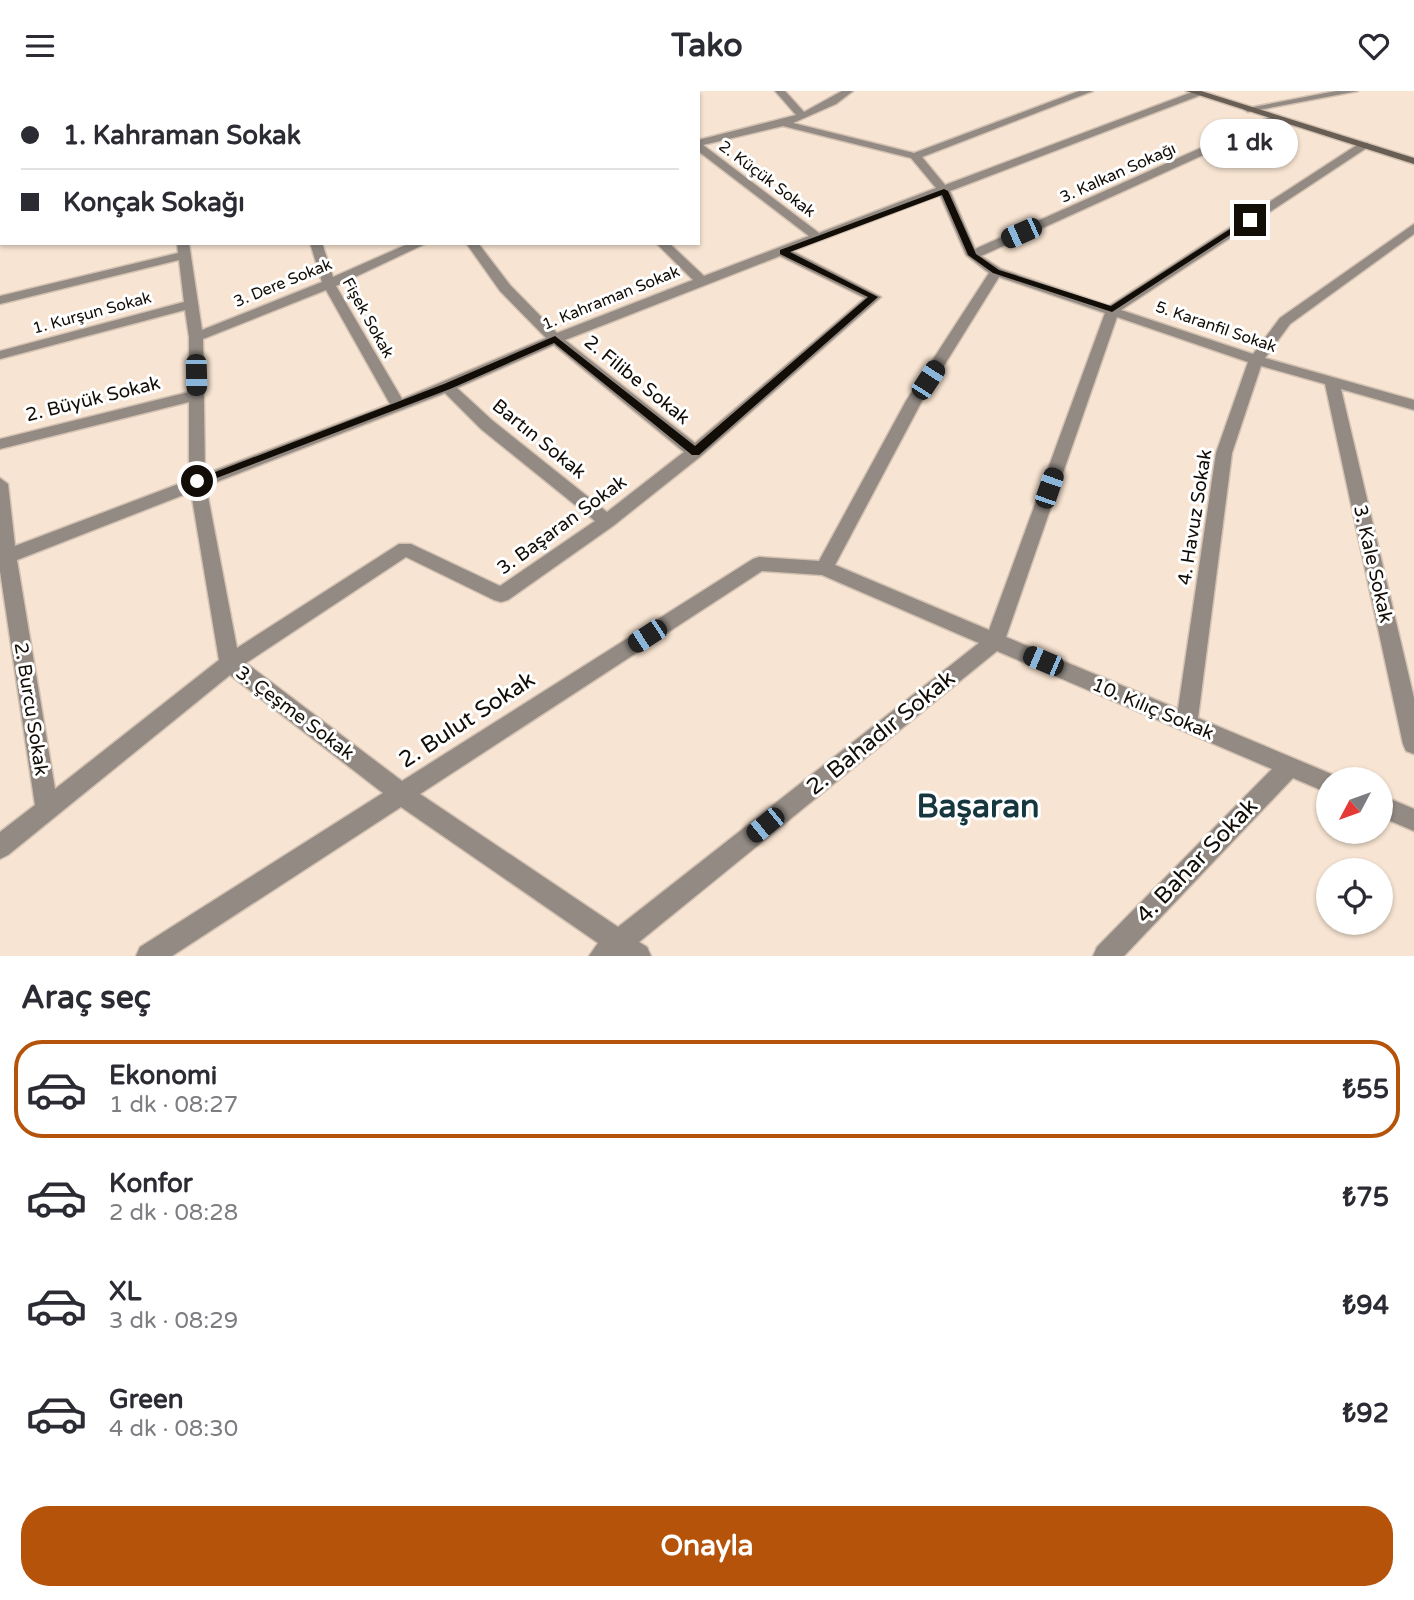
<!DOCTYPE html>
<html lang="tr">
<meta charset="utf-8">
<style>
body{margin:0;font-family:"Varela Round",sans-serif;background:#f2f2f3;color:#2b2b33;height:100vh;display:flex;flex-direction:column;font-size:26px;white-space:nowrap}
*{box-sizing:border-box;margin:0}
p{font-size:23px;color:#7c7c81}
.icon{flex:none;width:38px;height:38px;fill:none;stroke:currentColor;stroke-width:2;stroke-linecap:round;stroke-linejoin:round}
.map{position:relative;height:865px;overflow:hidden}
.drawer{display:flex;flex-direction:column;background:#fff;flex:1}
.drawer>*{flex:none}
.guide{position:absolute;left:0px;top:0px;width:700px;height:154px;box-shadow:0 2px 5px #0004;display:grid;align-content:center;height:154px;padding:0 21px;background:#fff}
.needle{width:46px;rotate:229deg}
.fabs{position:absolute;left:1316px;top:676px;display:grid;gap:14px}
.fabs a{display:grid;place-items:center;width:77px;height:77px;border-radius:50%;background:#fff;box-shadow:0 2px 5px #0004;font-size:35px}
.end{position:absolute;width:32px;height:32px;margin:-16px;border:9px solid #130d07;background:#fff;box-shadow:0 0 0 4px #fff}
.from{border-radius:50%}
.bubble{position:absolute;height:49px;border-radius:24px;background:#fff;box-shadow:0 2px 5px #0004;font-size:23px;font-weight:700;line-height:49px;text-align:center}
.car{position:absolute;width:21px;height:42px;margin:-21px -10px;border-radius:9px;box-shadow:0 0 5px 2px #0007;background:linear-gradient(#222 24%,#8ab4d8 0 40%,#222 0 76%,#8ab4d8 0 86%,#222 0)}
.guide b{display:flex;align-items:center;gap:24px;height:66px;font-size:26px}
.guide b+b{border-top:2px solid #e1e1e2}
.guide i{width:18px;height:18px;background:#2b2b33}
ul{padding:0;list-style:none}
li{display:flex;align-items:center;gap:21px;height:98px;margin:0 14px 10px;padding:0 7px;border:4px solid transparent;border-radius:28px}
li div{flex:1}
li b{display:block;font-size:26px}
li em{font-style:normal;font-weight:700}
li.current{border-color:#b45309}
li>.icon{width:63px;height:63px;stroke-width:1.5}
h2{padding:0 21px;font-size:32px;line-height:84px}
.action{display:flex;gap:14px;margin-top:auto;padding:14px 21px}
.action a{flex:1;height:80px;border-radius:28px;background:#b45309;color:#fff;font-size:28px;font-weight:700;line-height:80px;text-align:center}
header{display:flex;justify-content:space-between;align-items:center;height:91px;padding:0 21px;background:#fff;font-size:32px;font-weight:700}
.map>svg:first-child{display:block}
</style>
<header><svg class="icon" aria-label="menu" viewBox="0 0 24 24"><path d="M4 6h16M4 12h16M4 18h16"/></svg>Tako<svg class="icon" aria-label="heart" viewBox="0 0 24 24"><path d="M12 20l-8-8c-3-5 5-10 8-4 3-6 11-1 8 4z"/></svg></header>
<div class="map">
<svg width="1414" height="865" viewBox="0 0 1414 865">
<rect width="100%" height="100%" fill="#f7e4d2"/>
<path fill="#bfae9d" stroke="#867a6e" stroke-width="2" d="M59,0H100L90,2H59Z"/>
<g fill="none" stroke-linecap="round" stroke-linejoin="round">
<defs>
<path id="street" d="M294,0H304L305,2H295Z
M419,0H429V2H419Z
M533,0H543L544,2H534Z
M651,0H661L662,2H652Z
M775,0H785L804,21L842,0H853L836,13L793,32L914,62L1079,0H1093L922,66L945,94L1195,0H1201V4L950,100L975,158L1272,25H1280V29L981,165L1001,178L1109,215L1360,52H1368V56L1121,219L1253,263L1280,227L1414,133V143L1290,233L1265,267L1414,309V319L1341,298L1414,607V663L1406,660L1403,653L1325,293L1261,275L1232,362L1198,627L1336,685L1337,688H1328V702L1293,687L1124,865H1093L1097,856L1272,678L997,560L639,851L647,856L651,865H589L598,852L401,716L172,865H136L140,856L383,702L230,584L8,764L0,768V741L35,714L0,480V387L8,393L15,455L189,389V311L0,358V348L189,301V246L185,219L0,268V260L184,211L179,169L0,213V205L178,162L177,152H189L202,239L322,191L310,152H322L333,186L410,152H427L336,195L402,308L546,247L500,200L466,152H478L510,194L557,242L693,189L656,152H669L704,185L809,145L698,60V49L796,24ZM783,35L911,67L936,97L819,142L703,54ZM940,104L966,164L989,182L906,310L819,470L759,466L753,468L402,690L246,572L406,466L494,509L501,511L508,509L613,435L701,365L881,206L792,160ZM780,165L865,207L695,352L565,249ZM999,186L1105,222L989,539L835,474L922,310ZM326,199L390,313L205,383L203,248ZM1117,226L1248,271L1216,362L1178,618L1006,546ZM554,254L684,361L607,421L493,330L457,297ZM445,302L481,338L595,430L500,495L411,453H399L237,557L206,395ZM191,401L219,569L55,698L17,469ZM762,480L822,484L979,552L618,836L420,703Z
M1336,0H1358L1248,21L1243,18Z
M0,91H2V97H0Z
M0,145L2,152H4L0,153Z
M1381,704L1414,718V740L1381,726Z"/>
<path id="secondary" d="M230,0H248L228,2Z
M1186,0H1201L1414,67V73Z
M0,44H2V50H0Z"/>
</defs>
<use href="#street" stroke="#d3c2b2" stroke-width="3"/>
<use href="#secondary" stroke="#d3c2b2" stroke-width="3"/>
<use href="#street" fill="#928a83" fill-rule="evenodd"/>
<use href="#secondary" fill="#695e54" fill-rule="evenodd"/>
</g>
<path fill="#130d07" d="M944,98L948,100L976,163L999,179L1111,215L1247,127L1253,129L1112,221L993,182L968,164L942,104L790,161L878,206L699,364H692L554,252L450,298L201,393L197,394L192,390L444,293L555,245L695,355L868,206L780,163V159Z"/>
<g text-anchor="middle" dominant-baseline="central" stroke-width="6" stroke-linejoin="round" paint-order="stroke">
<g font-size="16" fill="#130d07" stroke="#fff">
<text transform="translate(1118 82) rotate(-24)">3. Kalkan Sokağı</text>
<text transform="translate(767 88) rotate(37)">2. Küçük Sokak</text>
<text transform="translate(283 192) rotate(-22)">3. Dere Sokak</text>
<text transform="translate(611 207) rotate(-22)">1. Kahraman Sokak</text>
<text transform="translate(92 222) rotate(-15)">1. Kurşun Sokak</text>
<text transform="translate(368 227) rotate(61)">Fişek Sokak</text>
<text transform="translate(1216 236) rotate(19)">5. Karanfil Sokak</text>
</g>
<g font-size="19" fill="#130d07" stroke="#fff">
<text transform="translate(637 289) rotate(39)">2. Filibe Sokak</text>
<text transform="translate(93 308) rotate(-14)">2. Büyük Sokak</text>
<text transform="translate(539 348) rotate(39)">Bartın Sokak</text>
<text transform="translate(1195 426) rotate(-81)">4. Havuz Sokak</text>
<text transform="translate(562 434) rotate(-36)">3. Başaran Sokak</text>
<text transform="translate(1373 473) rotate(77)">3. Kale Sokak</text>
<text transform="translate(31 618) rotate(81)">2. Burcu Sokak</text>
<text transform="translate(1153 618) rotate(23)">10. Kılıç Sokak</text>
<text transform="translate(295 622) rotate(37)">3. Çeşme Sokak</text>
</g>
<g font-size="23" fill="#130d07" stroke="#fff">
<text transform="translate(467 629) rotate(-33)">2. Bulut Sokak</text>
<text transform="translate(881 642) rotate(-39)">2. Bahadır Sokak</text>
<text transform="translate(1197 770) rotate(-46)">4. Bahar Sokak</text>
</g>
<g font-size="32" font-weight="bold" fill="#16373e" stroke="#fff">
<text x="978" y="716">Başaran</text>
</g>
</g>
</svg>
<div class="fabs">
<a><svg class="needle" viewBox="-14 -14 28 28"><path d="M0-13l5 13h-10z" fill="#e53935"/><path d="M0 13l5-13h-10z" fill="#7c7c81"/></svg></a>
<a><svg class="icon" aria-label="locate" viewBox="0 0 24 24"><circle cx="12" cy="12" r="6"/><path d="M12 2v4M12 18v4M2 12h4M18 12h4"/></svg></a>
</div>
<i class="end from" style="left:197px;top:390px"></i>
<i class="end" style="left:1250px;top:129px"></i>
<div class="bubble" style="left:1200px;top:28px;width:98px">1 dk</div>
<i class="car" style="left:1021px;top:142px;rotate:246deg"></i>
<i class="car" style="left:196px;top:284px;rotate:179deg"></i>
<i class="car" style="left:928px;top:289px;rotate:33deg"></i>
<i class="car" style="left:1049px;top:397px;rotate:19deg"></i>
<i class="car" style="left:647px;top:545px;rotate:237deg"></i>
<i class="car" style="left:1043px;top:570px;rotate:293deg"></i>
<i class="car" style="left:765px;top:734px;rotate:231deg"></i>
<div class="guide">
<b><i class="from"></i>1. Kahraman Sokak</b>
<b><i></i>Konçak Sokağı</b>
</div>
</div>
<section class="drawer">
<h2>Araç seç</h2>
<ul>
<li class="current"><svg class="icon" aria-label="car" viewBox="0 0 24 24"><path d="M5 17H2v-5l4-1 3-4h7l3 4 3 1v5h-3M9 17h6M6 11h13"/><circle cx="7" cy="17" r="2"/><circle cx="17" cy="17" r="2"/></svg><div><b>Ekonomi</b><p>1 dk · 08:27</p></div><em>₺55</em></li>
<li><svg class="icon" aria-label="car" viewBox="0 0 24 24"><path d="M5 17H2v-5l4-1 3-4h7l3 4 3 1v5h-3M9 17h6M6 11h13"/><circle cx="7" cy="17" r="2"/><circle cx="17" cy="17" r="2"/></svg><div><b>Konfor</b><p>2 dk · 08:28</p></div><em>₺75</em></li>
<li><svg class="icon" aria-label="car" viewBox="0 0 24 24"><path d="M5 17H2v-5l4-1 3-4h7l3 4 3 1v5h-3M9 17h6M6 11h13"/><circle cx="7" cy="17" r="2"/><circle cx="17" cy="17" r="2"/></svg><div><b>XL</b><p>3 dk · 08:29</p></div><em>₺94</em></li>
<li><svg class="icon" aria-label="car" viewBox="0 0 24 24"><path d="M5 17H2v-5l4-1 3-4h7l3 4 3 1v5h-3M9 17h6M6 11h13"/><circle cx="7" cy="17" r="2"/><circle cx="17" cy="17" r="2"/></svg><div><b>Green</b><p>4 dk · 08:30</p></div><em>₺92</em></li>
</ul>
<div class="action"><a>Onayla</a></div>
</section>
